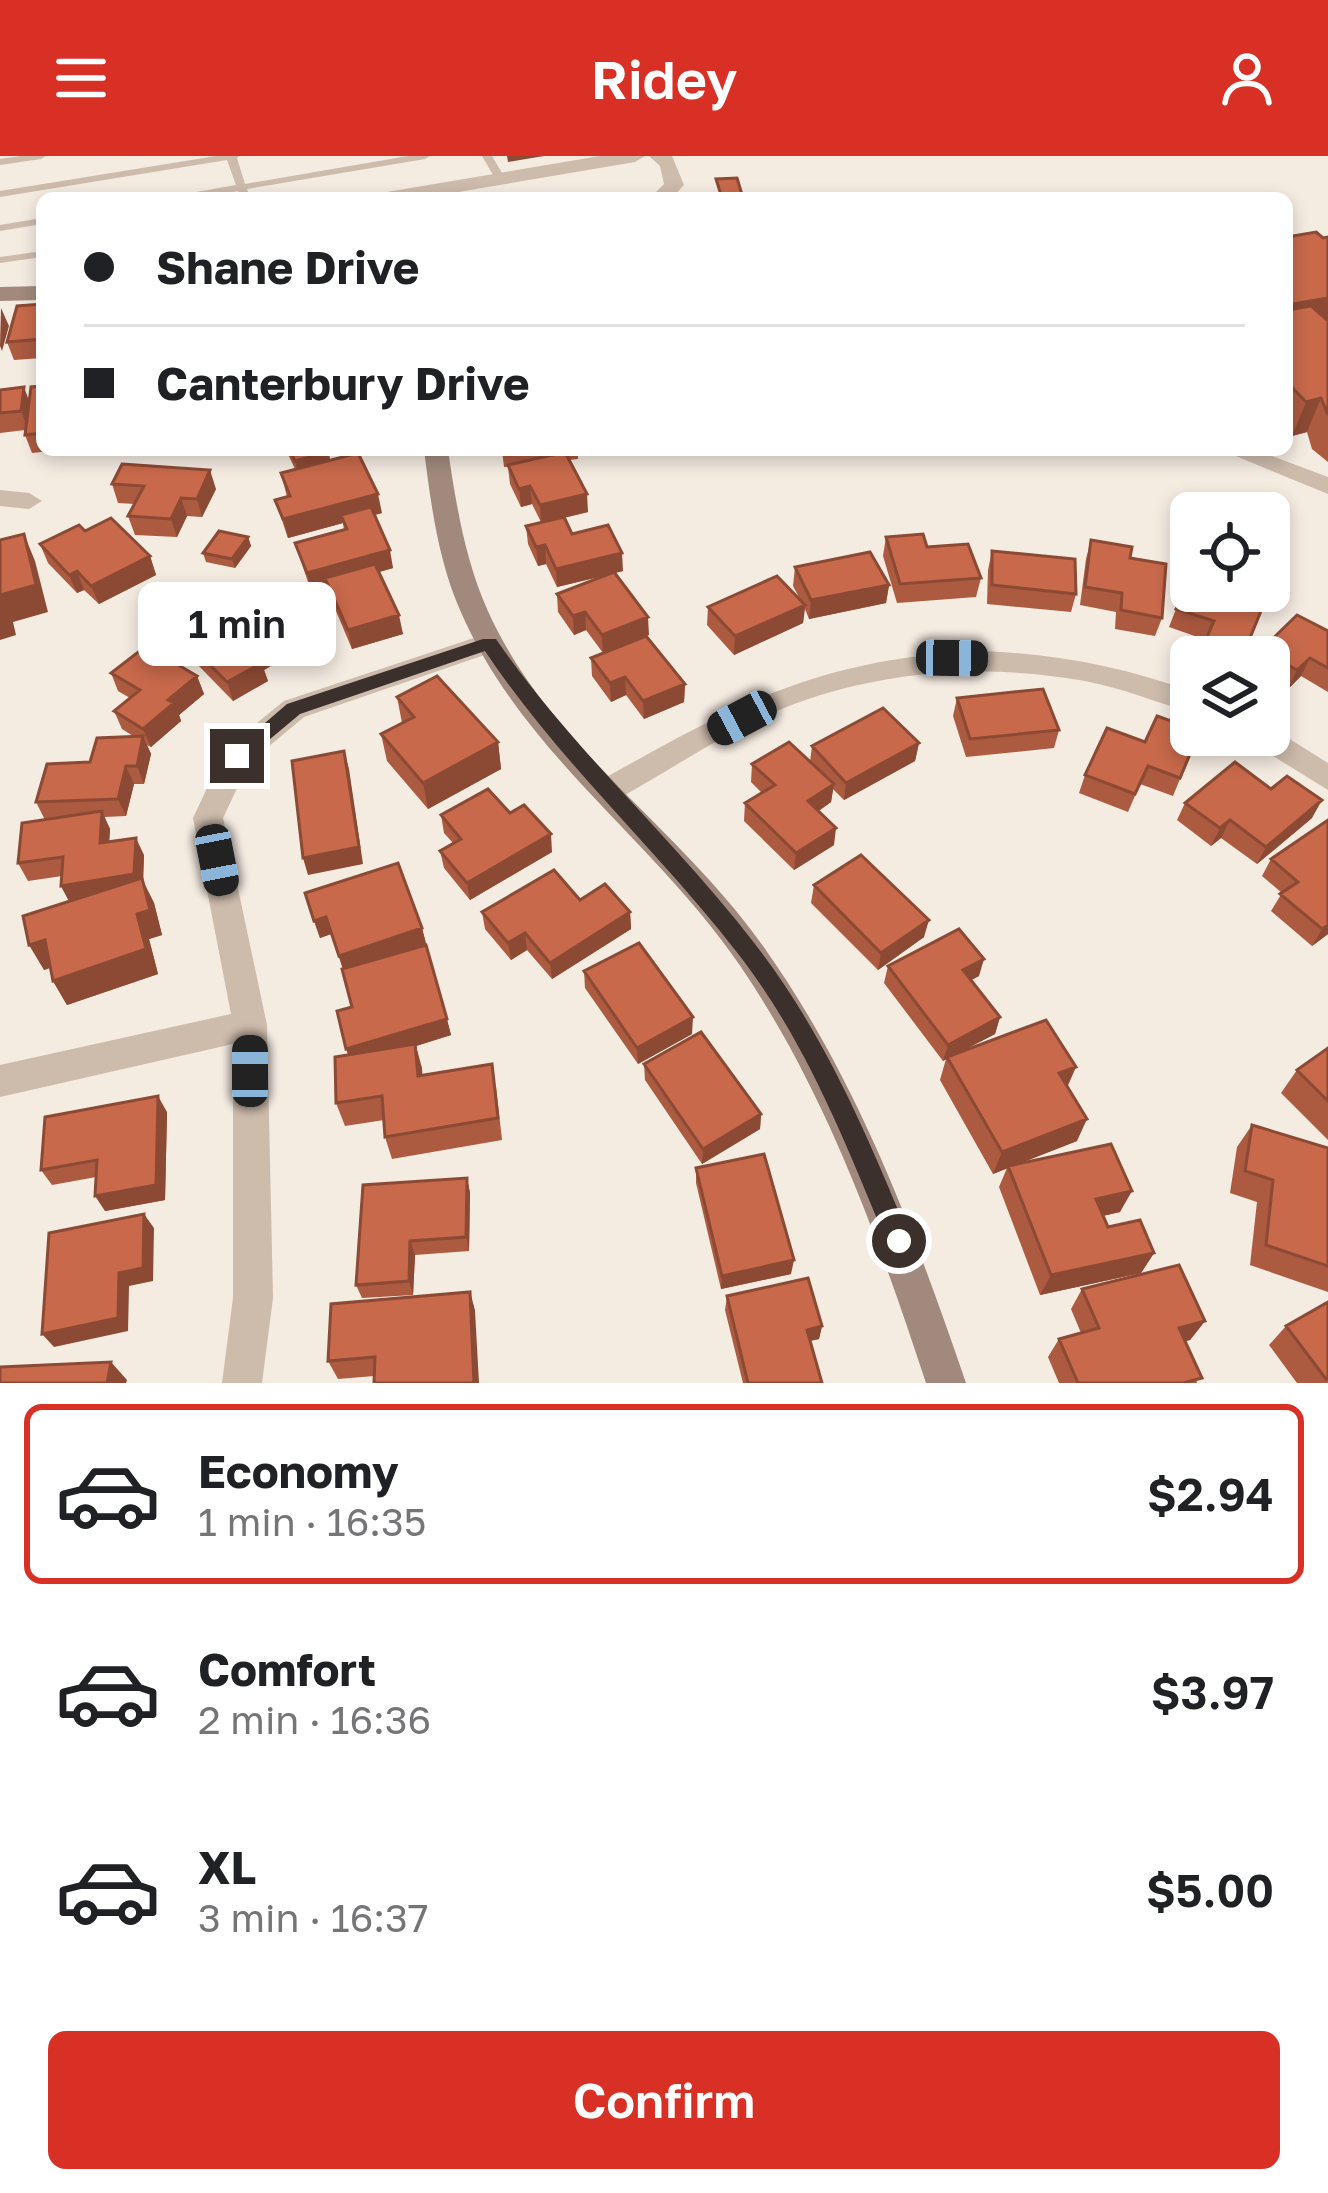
<!DOCTYPE html>
<meta charset="utf-8">
<style>
body{margin:0;font-family:"Golos Text",sans-serif;background:#f2f2f2;color:#202124;height:100vh;display:flex;flex-direction:column;font-size:45px;white-space:nowrap}
*{box-sizing:border-box;margin:0}
p{font-size:39px;color:#757577}
.icon{flex:none;width:66px;height:66px;fill:none;stroke:currentColor;stroke-width:2;stroke-linecap:round;stroke-linejoin:round}
.map{position:relative;height:1227px;overflow:hidden}
.sheet{display:flex;flex-direction:column;background:#fff;flex:1}
.sheet>*{flex:none}
.hud{position:absolute;left:36px;top:36px;width:1257px;height:264px;border-radius:18px;box-shadow:0 6px 18px #0003;display:grid;align-content:center;height:264px;padding:0 48px;background:#fff}
.controls{position:absolute;left:1170px;top:336px;display:grid;gap:24px}
.controls a{display:grid;place-items:center;width:120px;height:120px;border-radius:18px;background:#fff;box-shadow:0 6px 18px #0003;font-size:60px}
.end{position:absolute;width:54px;height:54px;margin:-27px;border:15px solid #3b302b;background:#fff;box-shadow:0 0 0 6px #fff}
.from{border-radius:50%}
.bubble{position:absolute;height:84px;border-radius:18px;background:#fff;box-shadow:0 6px 18px #0003;font-size:39px;font-weight:600;line-height:84px;text-align:center}
.car{position:absolute;width:36px;height:72px;margin:-36px -18px;border-radius:15px;box-shadow:0 0 9px 3px #0007;background:linear-gradient(#222 24%,#8ab4d8 0 40%,#222 0 76%,#8ab4d8 0 86%,#222 0)}
.hud b{display:flex;align-items:center;gap:42px;height:114px;font-size:45px}
.hud b+b{border-top:3px solid #e0e0e0}
.hud i{width:30px;height:30px;background:#202124}
ul{padding:21px 0 0;list-style:none}
li{display:flex;align-items:center;gap:36px;height:180px;margin:0 24px 18px;padding:0 24px;border:6px solid transparent;border-radius:18px}
li div{flex:1}
li b{display:block;font-size:45px}
li em{font-style:normal;font-weight:600}
li.current{border-color:#d93025}
li>.icon{width:108px;height:108px;stroke-width:1.5}
.action{display:flex;gap:24px;margin-top:auto;padding:24px 48px}
.action a{flex:1;height:138px;border-radius:18px;background:#d93025;color:#fff;font-size:48px;font-weight:600;line-height:138px;text-align:center}
header{display:flex;justify-content:space-between;align-items:center;height:156px;padding:0 48px;background:#d93025;color:#fff;font-size:54px;font-weight:600}
.map>svg:first-child{display:block}
</style>
<header><svg class="icon" aria-label="menu" viewBox="0 0 24 24"><path d="M4 6h16M4 12h16M4 18h16"/></svg>Ridey<svg class="icon" aria-label="person" viewBox="0 0 24 24"><circle cx="12" cy="8" r="4"/><path d="M4 21q1-7 8-7t8 7"/></svg></header>
<div class="map">
<svg width="1328" height="1227" viewBox="0 0 1328 1227">
<rect width="100%" height="100%" fill="#f4ebe1"/>
<g fill="none" stroke-linecap="round" stroke-linejoin="round">
<path fill="#cdbbac" fill-rule="evenodd" d="M21,0H46L41,3L0,9V3Z
M216,0H239L237,2L245,28L408,0H430L425,3L247,33L250,42H240L238,35L197,42H174L179,39L236,29L227,4L0,41V35Z
M482,0H492L505,22L504,24H496Z
M42,62V68L0,75V69Z
M42,95V101L0,107V101Z"/>
<path fill="#cdbbac" fill-rule="evenodd" d="M600,0H645L635,6L423,42H377L387,36Z
M649,0H672L684,29L672,42H650L664,28L660,10Z
M1221,294H1256L1328,321V338Z
M0,334L29,337L42,345L29,353L0,350Z
M489,477L499,480L503,487L499,494L304,561L249,607L223,662L267,869L273,1142L262,1227H222L233,1142V888L0,941V909L231,858L193,662L226,592L284,545Z
M984,495C1057,498 1123,511 1191,535V557C1156,546 1122,532 1085,525C981,506 868,515 770,558C717,582 668,615 618,643H596L592,635L596,627C737,548 818,502 984,495Z
M1269,570L1328,607V634L1252,587L1247,579H1269Z"/>
<path fill="#a18a7d" fill-rule="evenodd" d="M42,130V144L0,145V131Z
M424,294H448C456,348 465,403 487,453C547,589 679,671 763,790C857,922 914,1075 966,1227H926C878,1082 827,938 741,811C655,684 522,598 460,454C438,404 431,348 424,294Z"/>
</g>
<path fill="#ac5a40" d="M1328,80V306L1312,293L1307,276L1292,280L1287,275V81L1323,82Z
M42,148V202L14,204L7,186Z
M42,230V294H60L32,297L25,279V274L0,277V234L29,245Z
M286,294H349L329,299L330,304L382,357L374,359L393,412L379,416L403,478L352,493L330,441L327,431L311,435L295,387L344,374L343,367L288,382L275,344L287,341L281,317L295,313Z
M502,294H578V303L569,304L588,356L564,362L572,378L623,415L614,417L649,479L646,480L685,528L684,546L644,563L626,539L611,546L592,520L591,502L603,497L586,474L574,479L558,456L557,438L607,419L557,431L546,408L538,410L528,388L526,370L541,366L532,348L521,351L510,328L508,311H504Z
M112,328L216,333L202,361L187,360L177,381L135,379L128,360L135,348L118,347Z
M85,375L150,400L156,419L99,448L84,434L77,437L48,407L40,388Z
M248,381L251,390L235,412L206,406L203,397Z
M886,381L927,391L981,422L976,441L897,447L883,400Z
M1091,384L1130,402L1162,462L1155,480L1115,473L1116,456L1080,449L1086,403Z
M992,395L1076,438L1071,456L987,448L988,414Z
M795,411L889,429L886,447L809,463L805,453L803,467L734,499L707,469L708,451L800,443L793,430Z
M1270,433L1242,501H1205L1200,499L1206,484L1169,471L1176,453Z
M1328,475V536L1301,520L1288,533L1269,522V501H1258L1261,494Z
M286,480L291,498L264,514L268,525L233,545L197,508L191,490Z
M111,517L197,520L204,538L179,559L181,565L151,591L147,589L151,598L144,628H134L126,660L104,661L110,673L109,686L144,699L143,725L154,747L162,779L149,783L158,818L67,849L53,825L50,812L44,814L69,745L61,730L62,720L28,725L18,707L45,664L36,646L90,606L133,580L122,573L114,555L130,542L118,535Z
M397,541L498,586L501,613L428,653L387,605L381,578L402,567Z
M957,542L1059,574L1054,592L966,601L953,560Z
M1198,579L1173,640L1140,628L1128,656L1079,637L1085,619L1145,586Z
M919,587L915,605L844,644L833,633L831,646L819,655L834,689L794,714L744,665L745,647L762,637L751,626L752,608L810,606L812,590Z
M1185,647L1312,662L1257,708L1221,682L1211,690L1177,664Z
M510,657L552,696L470,744L444,712L440,695L453,687L444,677L441,659Z
M1328,664V778L1312,790L1271,755L1282,737L1262,720L1271,703Z
M814,729L924,781L878,814L811,747Z
M305,737L422,772L451,879L416,890L422,919L496,931L502,984L392,1003L385,981L384,964L345,970L336,947L348,899L352,851L343,813L331,778L320,782Z
M580,744L630,756L631,773L552,823L527,794L511,804L485,773L482,756Z
M888,810L979,820L971,824L1000,861L995,878L960,896L1067,931L1077,985L1020,1007L1120,1056L1103,1060L1108,1071L1154,1097L1141,1117L1040,1139L999,1031L1007,1012L993,1018L940,924L946,903L943,905L884,827Z
M584,815L692,878L638,908L585,832Z
M1328,892V984L1281,937L1297,914Z
M644,908L761,958L760,973L702,1008L645,924Z
M167,956L165,1044L105,1055L96,1021L52,1029L41,1014Z
M1252,969L1328,992V1136L1250,1109L1257,1046L1230,1037L1237,991Z
M696,1012L791,1118L721,1133L696,1027Z
M467,1022L470,1037L469,1095L415,1099L413,1139L362,1142L356,1129Z
M1082,1133L1205,1165L1190,1184L1185,1185L1197,1227H1059L1048,1201L1059,1183L1081,1177L1071,1153Z
M470,1136L475,1155L374,1220L338,1223L328,1205Z
M727,1140L822,1170L819,1183L810,1185L822,1227H743L725,1154Z
M1328,1146V1227H1297L1269,1189L1286,1170Z"/>
<path fill="#8c4a34" d="M507,0H544L508,6Z
M1328,142V174L1287,181V149Z
M1,152L9,170L2,195L0,190Z
M24,231L31,250L28,273L21,255Z
M1321,242L1307,276L1292,280L1306,246Z
M325,294H349L329,299L333,315L300,324L295,305Z
M210,314L216,333L202,361L197,343Z
M530,330L532,348L521,351L519,333Z
M378,338L382,357L344,367L341,359L343,367L288,382L283,363Z
M587,338L588,356L541,367L540,349Z
M181,342L187,360L177,381L171,363Z
M24,378L35,405L48,456L13,466L16,479L0,484V439Z
M248,381L251,390L235,412L232,403Z
M545,389L546,408L538,410L536,391Z
M390,394L393,412L329,430L325,422L327,431L311,435L307,417Z
M622,397L623,415L557,431L556,413Z
M150,400L156,419L99,448L91,430Z
M77,415L84,434L77,437L69,419Z
M889,429L886,447L809,463L811,444Z
M805,449L803,467L734,499L735,480Z
M585,456L586,474L574,479L573,460Z
M399,459L403,478L352,493L348,474Z
M648,461L649,479L603,497L602,479Z
M286,480L291,498L264,514L268,525L233,545L227,526L254,498Z
M1310,502L1301,520L1288,533L1297,514Z
M197,520L204,538L179,559L181,565L151,591L143,573L168,544Z
M625,521L626,539L611,546L610,527Z
M685,528L684,546L644,563L643,545Z
M143,580L151,598L144,628L137,610Z
M498,586L501,613L428,653L423,627Z
M919,587L915,605L844,644L846,627Z
M344,595L349,613L363,708L308,719L303,702Z
M126,610L134,628L126,660L118,643Z
M834,628L831,646L806,663L808,645Z
M1322,644L1312,662L1257,708L1266,691Z
M102,655L110,673L108,705L100,687Z
M1230,664L1221,682L1211,690L1220,672Z
M836,672L834,689L794,714L796,697Z
M551,678L552,696L470,744L467,727Z
M136,682L144,699L143,725L154,747L162,779L149,783L158,818L67,849L53,825L137,758L70,747L61,730Z
M630,756L631,773L552,823L550,807Z
M326,761L331,778L320,782L314,765Z
M929,764L924,781L878,814L881,797Z
M1328,769V778L1312,790L1322,773Z
M422,772L426,789L344,817L339,800Z
M525,777L527,794L511,804L508,787Z
M45,784L59,808L44,814L29,789Z
M984,803L979,820L958,831L963,814Z
M693,861L692,878L638,908L637,892Z
M1000,861L995,878L943,905L948,889Z
M447,863L451,879L416,890L422,912L424,943L352,909L346,893Z
M1076,911L1066,934L1059,917Z
M158,940L167,956L165,1044L105,1055L95,1040Z
M761,958L760,973L702,1008L703,993Z
M1087,963L1077,985L993,1018L1002,996Z
M467,1022L470,1037L469,1095L466,1081Z
M1132,1035L1120,1056L1084,1064L1096,1043Z
M144,1058L154,1072L153,1125L129,1130L128,1175L54,1191L42,1178L119,1117Z
M410,1085L415,1099L413,1139L409,1125Z
M1154,1097L1141,1117L1040,1139L1051,1119Z
M794,1104L791,1118L721,1133L722,1120Z
M470,1136L475,1155L479,1227H474Z
M1205,1165L1190,1184L1165,1191L1179,1172Z
M822,1170L819,1183L804,1186L807,1174Z
M111,1206L127,1224L126,1227H107Z"/>
<path fill="#c8694b" stroke="#8c4a34" stroke-width="3" d="M737,22L743,42H722L716,23Z
M842,38L843,42H777Z
M1316,76L1323,82L1328,81V142L1287,149V81Z
M42,148V183L7,186L17,150Z
M1311,150L1328,165V259L1321,242L1306,246L1287,226V154Z
M42,230V277L25,279L31,231Z
M24,231L21,255L0,257V234Z
M290,294H327L328,296L295,305Z
M565,296L587,338L540,349L530,330L519,333L508,309Z
M358,297L378,338L283,363L275,344L290,340L281,317Z
M122,308L210,314L197,343L181,342L171,363L128,360L144,330L112,328Z
M371,351L390,394L307,417L295,387L347,373L341,359Z
M564,361L572,378L608,369L622,397L556,413L545,389L536,391L526,370Z
M111,362L150,400L91,430L77,415L69,419L40,388L79,369L85,375Z
M219,375L248,381L232,403L203,397Z
M24,378L36,429L0,439L3,452L0,453V384Z
M923,378L927,391L968,388L981,422L900,428L886,381Z
M1091,384L1132,391L1130,402L1166,408L1162,462L1121,454L1122,437L1085,431Z
M992,395L1075,403L1076,438L992,429Z
M870,396L889,429L811,444L795,411Z
M375,408L399,459L348,474L325,422Z
M614,416L648,461L602,479L585,456L573,460L557,438Z
M777,420L805,449L735,480L708,451Z
M1191,421V435H1269L1270,433L1245,494L1207,481L1214,465L1176,453Z
M257,454L286,480L254,498L262,507L227,526L191,490Z
M1297,459L1328,475V512L1310,502L1297,514L1261,494Z
M646,480L685,528L643,545L625,521L610,527L591,502Z
M146,490L197,520L168,544L174,547L143,573L114,555L140,534L111,517Z
M437,520L498,586L423,627L381,578L414,561L397,541Z
M1043,533L1059,574L970,583L957,542Z
M883,552L919,587L846,627L812,590Z
M1157,560L1191,572V579H1198L1180,622L1148,610L1135,638L1085,619L1107,572L1145,586Z
M143,580L137,610H126L118,643L36,646L47,608L90,606L97,582Z
M789,586L834,628L808,645L836,672L796,697L745,647L775,629L752,608Z
M344,595L359,691L303,702L292,605Z
M1235,606L1271,633L1287,620L1322,644L1266,691L1230,664L1220,672L1185,647Z
M488,633L510,657L524,649L551,678L467,727L440,695L461,683L441,659Z
M102,655L100,687L136,682L134,718L61,730L63,701L18,707L22,667Z
M1328,664V769L1322,773L1280,738L1298,726L1271,703Z
M861,699L929,764L881,797L814,729Z
M398,707L422,772L339,800L326,761L314,765L305,737Z
M554,714L580,744L605,728L630,756L550,807L525,777L508,787L482,756Z
M142,722L150,754L137,758L146,793L53,825L45,784L29,789L23,760Z
M959,773L984,803L963,814L1000,861L948,889L888,810Z
M639,787L693,861L637,892L584,815Z
M426,789L447,863L346,893L337,855L352,851L342,813Z
M1046,864L1076,911L1059,917L1087,963L1002,996L947,901Z
M701,876L761,958L703,993L644,908Z
M415,888L418,920L492,908L498,962L385,981L382,940L336,947L335,901Z
M1328,892V945L1297,914Z
M158,940L156,1029L95,1040L97,1004L41,1014L45,961Z
M1252,969L1328,992V1110L1266,1089L1273,1024L1245,1015Z
M1111,988L1132,1035L1096,1043L1108,1071L1140,1064L1154,1097L1051,1119L1008,1010Z
M764,998L794,1104L722,1120L696,1012Z
M467,1022L466,1081L410,1085L409,1125L356,1129L363,1029Z
M144,1058L143,1112L119,1117L118,1162L42,1178L49,1077Z
M1179,1109L1205,1165L1179,1172L1202,1222L1183,1227H1078L1059,1183L1099,1172L1082,1133Z
M808,1122L822,1170L807,1174L822,1227H748L727,1140Z
M470,1136L474,1227H374L375,1201L328,1205L331,1148Z
M1328,1146V1222L1326,1223L1286,1170Z
M111,1206L107,1227H0V1211Z"/>
<path fill="#3b302b" d="M483,483H496C572,594 673,681 755,788C825,878 868,981 911,1085L908,1094H890C847,991 808,888 739,799C658,694 559,606 485,495L300,558L244,605L227,600L287,548Z"/>
</svg>
<div class="controls">
<a><svg class="icon" aria-label="locate" viewBox="0 0 24 24"><circle cx="12" cy="12" r="6"/><path d="M12 2v4M12 18v4M2 12h4M18 12h4"/></svg></a>
<a><svg class="icon" aria-label="layers" viewBox="0 0 24 24"><path d="M12 4l9 5-9 5-9-5zM3 14l9 5 9-5"/></svg></a>
</div>
<i class="end from" style="left:899px;top:1085px"></i>
<i class="end" style="left:237px;top:600px"></i>
<div class="bubble" style="left:138px;top:426px;width:198px">1 min</div>
<i class="car" style="left:952px;top:502px;rotate:91deg"></i>
<i class="car" style="left:742px;top:562px;rotate:242deg"></i>
<i class="car" style="left:217px;top:704px;rotate:169deg"></i>
<i class="car" style="left:250px;top:915px;rotate:0deg"></i>
<div class="hud">
<b><i class="from"></i>Shane Drive</b>
<b><i></i>Canterbury Drive</b>
</div>
</div>
<section class="sheet">
<ul>
<li class="current"><svg class="icon" aria-label="car" viewBox="0 0 24 24"><path d="M5 17H2v-5l4-1 3-4h7l3 4 3 1v5h-3M9 17h6M6 11h13"/><circle cx="7" cy="17" r="2"/><circle cx="17" cy="17" r="2"/></svg><div><b>Economy</b><p>1 min · 16:35</p></div><em>$2.94</em></li>
<li><svg class="icon" aria-label="car" viewBox="0 0 24 24"><path d="M5 17H2v-5l4-1 3-4h7l3 4 3 1v5h-3M9 17h6M6 11h13"/><circle cx="7" cy="17" r="2"/><circle cx="17" cy="17" r="2"/></svg><div><b>Comfort</b><p>2 min · 16:36</p></div><em>$3.97</em></li>
<li><svg class="icon" aria-label="car" viewBox="0 0 24 24"><path d="M5 17H2v-5l4-1 3-4h7l3 4 3 1v5h-3M9 17h6M6 11h13"/><circle cx="7" cy="17" r="2"/><circle cx="17" cy="17" r="2"/></svg><div><b>XL</b><p>3 min · 16:37</p></div><em>$5.00</em></li>
</ul>
<div class="action"><a>Confirm</a></div>
</section>
